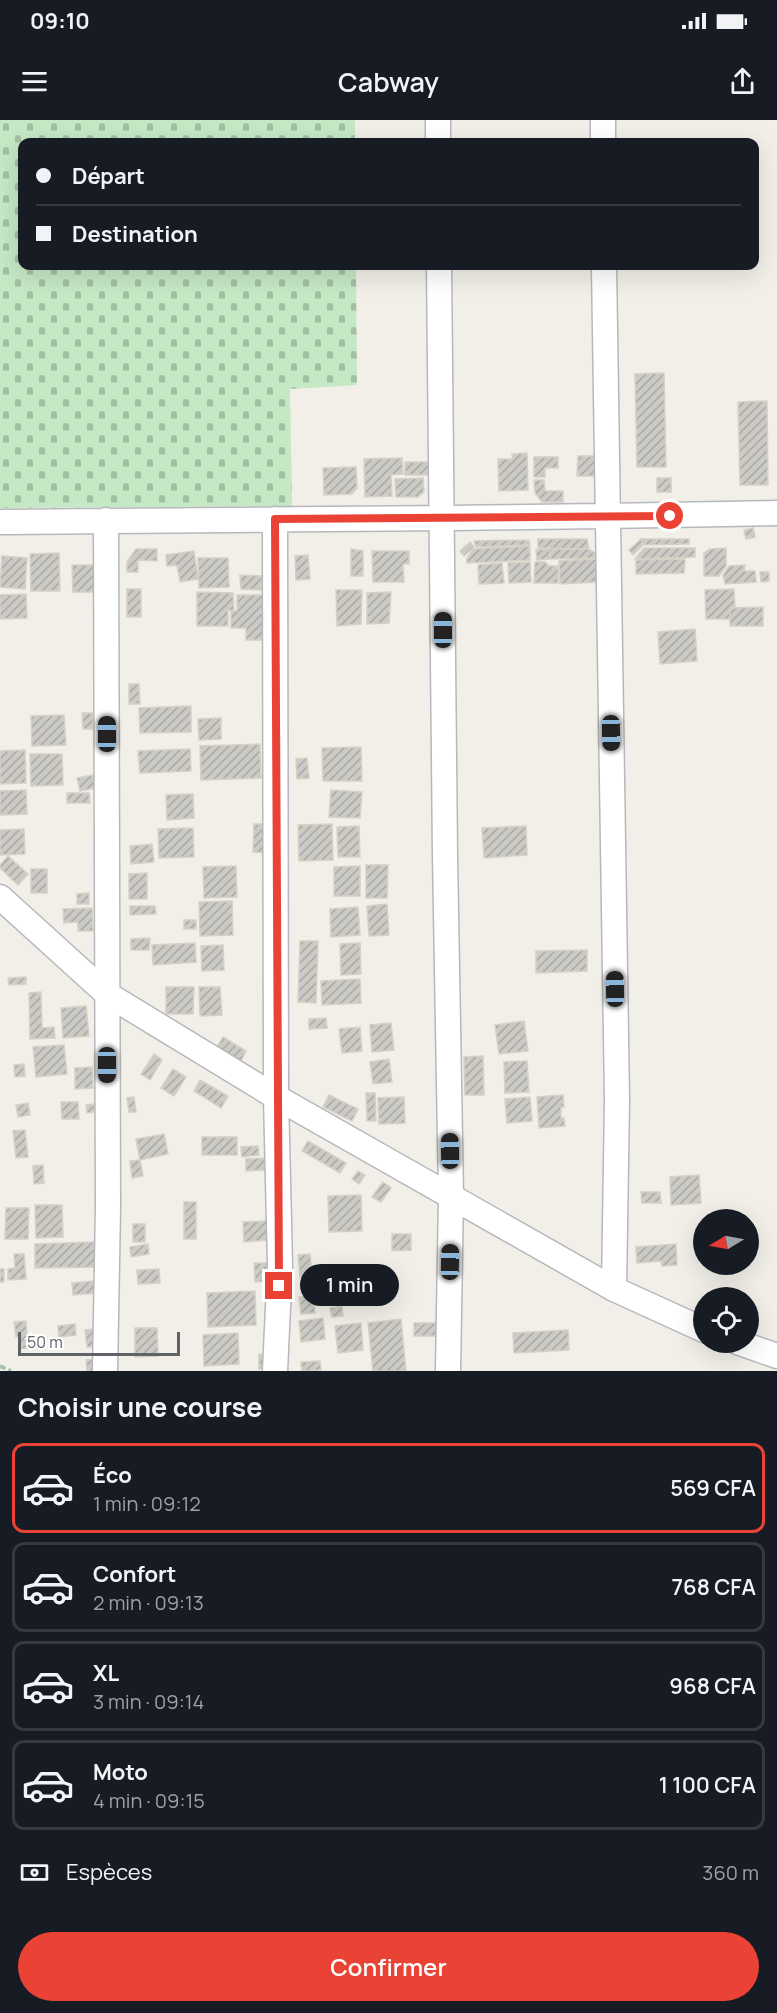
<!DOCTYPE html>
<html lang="fr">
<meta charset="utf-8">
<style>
body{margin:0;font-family:Manrope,sans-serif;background:#20242c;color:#f1f3f6;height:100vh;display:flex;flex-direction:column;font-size:22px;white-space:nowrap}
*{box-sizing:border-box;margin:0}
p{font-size:20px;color:#9ea1a6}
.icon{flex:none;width:33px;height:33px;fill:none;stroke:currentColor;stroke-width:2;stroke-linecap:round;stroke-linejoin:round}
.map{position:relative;height:1251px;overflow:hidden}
.details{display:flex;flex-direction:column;background:#171b24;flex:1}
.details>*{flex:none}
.hud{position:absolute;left:18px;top:18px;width:741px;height:132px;border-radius:12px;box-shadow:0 6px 24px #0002;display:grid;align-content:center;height:132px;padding:0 18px;background:#171b24}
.needle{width:39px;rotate:260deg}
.buttons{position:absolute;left:693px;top:1089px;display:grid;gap:12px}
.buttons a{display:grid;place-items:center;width:66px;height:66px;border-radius:50%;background:#171b24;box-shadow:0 6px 24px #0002;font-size:30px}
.scale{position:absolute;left:18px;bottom:15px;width:162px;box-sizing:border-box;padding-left:6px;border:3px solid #5f6368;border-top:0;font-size:16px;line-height:21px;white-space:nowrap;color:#5f6368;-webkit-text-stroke:4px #fff;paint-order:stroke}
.end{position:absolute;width:27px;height:27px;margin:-14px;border:8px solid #ea4335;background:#fff;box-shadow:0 0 0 3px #fff}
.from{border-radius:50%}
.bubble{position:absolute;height:42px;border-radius:21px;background:#171b24;box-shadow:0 6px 24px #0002;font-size:20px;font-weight:600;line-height:42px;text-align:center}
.car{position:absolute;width:18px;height:36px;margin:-18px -9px;border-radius:8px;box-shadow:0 0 4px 2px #0007;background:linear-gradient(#222 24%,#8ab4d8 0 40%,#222 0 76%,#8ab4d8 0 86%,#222 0)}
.hud b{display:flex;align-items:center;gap:21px;height:57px;font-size:22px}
.hud b+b{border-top:2px solid #363941}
.hud i{width:15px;height:15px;background:#f1f3f6}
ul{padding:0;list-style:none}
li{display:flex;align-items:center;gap:18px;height:90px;margin:0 12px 9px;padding:0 6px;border:3px solid #363941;border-radius:12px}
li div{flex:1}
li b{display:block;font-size:22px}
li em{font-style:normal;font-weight:600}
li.selected{border-color:#ea4335}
li>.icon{width:54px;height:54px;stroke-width:1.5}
h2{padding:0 18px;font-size:27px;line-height:72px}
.pay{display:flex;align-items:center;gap:15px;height:66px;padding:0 18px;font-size:22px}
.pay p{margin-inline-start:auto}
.button{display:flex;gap:12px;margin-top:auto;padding:12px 18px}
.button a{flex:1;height:69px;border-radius:36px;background:#ea4335;color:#fff;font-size:24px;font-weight:600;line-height:69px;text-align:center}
.status{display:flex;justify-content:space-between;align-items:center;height:42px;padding:0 30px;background:#171b24;direction:ltr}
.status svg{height:16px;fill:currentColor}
header{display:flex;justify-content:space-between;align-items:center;height:78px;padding:0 18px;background:#171b24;font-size:27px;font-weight:600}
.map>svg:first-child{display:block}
</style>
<div class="status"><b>09:10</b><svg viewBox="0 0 49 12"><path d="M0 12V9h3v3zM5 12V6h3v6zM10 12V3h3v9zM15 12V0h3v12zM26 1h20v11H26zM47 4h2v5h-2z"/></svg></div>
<header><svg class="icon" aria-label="menu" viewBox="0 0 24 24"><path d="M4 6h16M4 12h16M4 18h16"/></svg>Cabway<svg class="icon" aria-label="share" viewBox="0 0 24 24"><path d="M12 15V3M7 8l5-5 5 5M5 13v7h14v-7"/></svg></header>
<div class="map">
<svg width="777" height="1251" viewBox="0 0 777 1251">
<defs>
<pattern id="cemetery-stones" width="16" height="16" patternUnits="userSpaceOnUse" patternTransform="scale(1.5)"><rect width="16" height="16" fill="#c5e8c5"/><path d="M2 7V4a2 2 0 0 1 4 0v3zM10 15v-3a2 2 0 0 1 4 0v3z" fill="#a3c0a4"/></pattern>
<pattern id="building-hatch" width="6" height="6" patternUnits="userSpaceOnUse" patternTransform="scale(1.5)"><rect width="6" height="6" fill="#cccac5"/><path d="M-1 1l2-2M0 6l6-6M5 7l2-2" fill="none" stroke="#a9a8a4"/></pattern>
</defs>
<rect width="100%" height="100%" fill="#f1efe8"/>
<path fill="url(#cemetery-stones)" d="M0,0H355V22H22V146H356L357,265L290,269L292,386L0,388Z"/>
<path fill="url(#building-hatch)" stroke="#d6d1c6" stroke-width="1.5" d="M664,253L666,347H637L635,254Z
M767,281L768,365H740L738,282Z
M527,333L528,370L499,371L498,339H513L512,334Z
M578,336H601V356H577Z
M534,337H558V348H545V357H534Z
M402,338L403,354L391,355L392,376L365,377L364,339Z
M405,342H431V355H405Z
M356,347L357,368L352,374L324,375L323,348Z
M423,358L424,372L418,377H396L395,359Z
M657,358H671V372H657Z
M534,360H544L545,371H563V382H542L535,373Z
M753,408L755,417L746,419L744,410Z
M538,419H587L589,429L538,428Z
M641,419L643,425L633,435L629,430Z
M641,419H689V424L643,425Z
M529,420L530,425L476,427L474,421Z
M470,422L474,427L464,436L460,431Z
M530,426V440L467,443V438L473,429Z
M644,428H695V437L635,439Z
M726,428V446L719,456H704V433L710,429Z
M136,429H157V441L138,440V452H127V442Z
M351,429L363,431V456H351Z
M550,429V439L537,440L536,430Z
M550,429H589L599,436V438L550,439Z
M194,431L198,459L180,462L177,445L167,446L166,435Z
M372,431H409V444H403L404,462H373Z
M59,433L60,471H31L30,434Z
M308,435L310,459L296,460L295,436Z
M2,436L27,438L25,469L0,467Z
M198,438H228L229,467L199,468Z
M596,439L597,462L560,464L559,441Z
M685,439L684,453L636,454V440Z
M530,442L531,462L509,463L508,443Z
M535,442H545L549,446H558V463H534Z
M502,443L504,463L479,464L478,445Z
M72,445H95V472H73Z
M745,445L744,451H755L756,462L725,464L723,455L729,446Z
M760,452H769V461L761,462Z
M240,455L262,456L261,470L241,469Z
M127,469H141V497H127Z
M734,469L735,488H730V499H706L705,470Z
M336,470H362L361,504L337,506Z
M197,472L233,473L234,491L228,490V506H197Z
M391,472L389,503L367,504V473Z
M26,474L27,498L0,499V475Z
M237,475H265V520H246V508H231V491H237Z
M763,487V506H730V488Z
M695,509L697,541L660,544L658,512Z
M129,564H139L140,584H129Z
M191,586V612L140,613L139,588Z
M82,593H93V609H83Z
M64,595L66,625L32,626L31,596Z
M221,598V619L199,620L198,599Z
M260,624L261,658L201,660L200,626Z
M361,627L362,661H323L322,628Z
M190,629L191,651L140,653L138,631Z
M25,630L26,663L0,664V631Z
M30,634H62L63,665L31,666Z
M307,638L309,658L297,659L296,639Z
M93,655L95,668L80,671L77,658Z
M26,670L27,694L0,695V671Z
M331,670L362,672L360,698L329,697Z
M67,673H89L90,683H67Z
M193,674L194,698L167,700L166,675Z
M254,704H266V733L253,732Z
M332,704L333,740L299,741L298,705Z
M359,706L360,737H338L337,707Z
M526,706L527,735L484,738L482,708Z
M193,708L194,737L159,738L158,709Z
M24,709L25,734L0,735V710Z
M152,724L154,742L131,744L130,726Z
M8,736L28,754L18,765L0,748V745Z
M366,745H388L387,778H366Z
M236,746L237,777L204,778L203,747Z
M360,746V776H334V747Z
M31,749H47V773H31Z
M147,753V779H129V754Z
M89,773V784H77V774Z
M232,781L233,815L200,816L199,782Z
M387,784L389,815L369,816L367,786Z
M130,786H155L156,794L130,795Z
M358,787L360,815L331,817L330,789Z
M92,788L93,811H78V802L64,803L63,789Z
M184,800H196V809H184Z
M150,818L149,830H131V819Z
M300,821H318L316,883L298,882Z
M195,823L196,842L153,845L152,825Z
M360,823L361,854L341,855L340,824Z
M223,825L224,850L202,851L201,826Z
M587,830V851L536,853V831Z
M26,857V864L9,865L8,858Z
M360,859L361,883L322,885L321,861Z
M166,867H194L193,894H166Z
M199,867H220L222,895L200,896Z
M41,872L42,908L54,907L55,918L30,919L29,873Z
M86,886L89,916L63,918L61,888Z
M326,898L327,908L309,909V899Z
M524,901L528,931L499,934L495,905Z
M391,903L394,930L372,932L370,905Z
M360,907L362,931L342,933L339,909Z
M223,917L246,931L241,941L217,927Z
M64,925L67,954L36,957L33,927Z
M154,934L162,940L150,960L141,954Z
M483,936L484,975H465L464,937Z
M389,939L392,962L373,964L370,942Z
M527,941L529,972L505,973L504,942Z
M24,944L25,956L15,957L14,945Z
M92,947L93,968L75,969V948Z
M173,949L186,957L174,976L161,968Z
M200,960L228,976L221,988L194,971Z
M366,973H375L376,1001H367Z
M329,975L358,989L352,1001L323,987Z
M563,975L564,987H561V998H564L565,1006L539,1008L537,977Z
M134,977L136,992H129L127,978Z
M404,977L405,1003L379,1004L378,978Z
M530,977L532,1001L507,1003L505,979Z
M61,982H78L79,999H62Z
M28,983L30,995L18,997L16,985Z
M94,984L95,992L87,993L86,985Z
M25,1010L28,1037L16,1038L13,1011Z
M164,1014L168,1034L140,1040L136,1019Z
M202,1017H237V1035H202Z
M308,1021L346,1043L340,1053L302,1031Z
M258,1026L259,1035L242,1037L241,1027Z
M266,1038V1050L246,1051V1039Z
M140,1040L143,1056L132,1058L130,1041Z
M43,1045L44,1063L34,1064L33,1046Z
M358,1051L365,1055L359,1064L352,1059Z
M699,1055L701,1083L671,1085L670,1057Z
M383,1062L391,1068L381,1082L372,1077Z
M641,1072H660L661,1083H642Z
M361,1075L362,1111L329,1112L328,1076Z
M184,1082H196V1119H184Z
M35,1085H62L63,1117L36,1118Z
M6,1088H29L28,1119H5Z
M267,1101L268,1120L244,1122L243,1102Z
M133,1104H145V1122H133Z
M392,1114H411V1130L392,1131Z
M95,1122V1147L35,1148V1124Z
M148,1124L149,1134L131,1137L130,1127Z
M676,1124L677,1145L662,1146L661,1141L637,1143L636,1127Z
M14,1134H24L26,1159L8,1160V1149L15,1148Z
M310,1134L312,1156L300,1157L298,1135Z
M254,1143H267L268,1161L255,1162Z
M0,1149H4V1162H0Z
M159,1149L160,1163L138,1164L137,1150Z
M95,1161L96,1173L73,1175L72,1163Z
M255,1171L256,1205L208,1207L207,1173Z
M314,1176L315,1193L301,1194L299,1177Z
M342,1186L343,1196L332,1197L330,1188Z
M323,1198L325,1219L301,1222L299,1201Z
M401,1199L406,1251H373L368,1203Z
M26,1201L28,1228L21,1229L19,1216L16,1217L14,1202Z
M361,1203L363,1230L338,1233L335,1206Z
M414,1203H438V1216H414Z
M75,1204L76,1215L59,1217L58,1206Z
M135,1208H157L158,1236L135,1237Z
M94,1209L96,1227H87L85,1210Z
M568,1210L569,1230L514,1233L513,1213Z
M238,1213L239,1244L204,1246L203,1215Z
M259,1234L267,1235V1249H259Z
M95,1239L96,1251H87L86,1240Z
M320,1241L321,1250L302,1251L301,1242Z"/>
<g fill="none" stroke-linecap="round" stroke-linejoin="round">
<defs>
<path id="street" d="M438,0V22
M603,0V22
M439,146L445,735L451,1076L448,1251
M604,146L617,980L614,1169
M275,399L276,977L280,1145L275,1251
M0,402C259,399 518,399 777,393
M0,777L107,874L276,977L614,1169L704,1210
M737,1222L777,1236
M105,1251L108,1088L106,400"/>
</defs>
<use href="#street" stroke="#b5b8bc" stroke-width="27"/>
<path stroke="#9cc7a9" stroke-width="4" stroke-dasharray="6 3" stroke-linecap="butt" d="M0,1246L11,1251"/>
<use href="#street" stroke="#fff" stroke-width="24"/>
</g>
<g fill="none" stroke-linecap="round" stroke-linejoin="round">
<path stroke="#ea4335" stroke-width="8" d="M279,1166L275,399L670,396"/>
</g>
</svg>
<div class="buttons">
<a><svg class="needle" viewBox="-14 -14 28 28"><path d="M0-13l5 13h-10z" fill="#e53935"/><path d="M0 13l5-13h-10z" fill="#9ea1a6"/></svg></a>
<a><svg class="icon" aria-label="locate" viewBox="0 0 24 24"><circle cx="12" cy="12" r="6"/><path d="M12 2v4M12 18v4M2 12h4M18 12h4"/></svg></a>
</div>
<div class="scale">50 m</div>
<i class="end from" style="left:670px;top:396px"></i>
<i class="end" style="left:279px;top:1166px"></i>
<div class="bubble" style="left:300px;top:1144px;width:99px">1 min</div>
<i class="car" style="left:443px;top:510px;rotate:0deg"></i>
<i class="car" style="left:611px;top:613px;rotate:179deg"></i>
<i class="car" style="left:107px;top:614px;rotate:0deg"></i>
<i class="car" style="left:615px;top:869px;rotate:359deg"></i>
<i class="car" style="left:107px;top:945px;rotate:180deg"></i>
<i class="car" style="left:450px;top:1031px;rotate:359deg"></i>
<i class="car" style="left:450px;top:1142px;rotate:1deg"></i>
<div class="hud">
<b><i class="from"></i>Départ</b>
<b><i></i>Destination</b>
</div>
</div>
<section class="details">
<h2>Choisir une course</h2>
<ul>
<li class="selected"><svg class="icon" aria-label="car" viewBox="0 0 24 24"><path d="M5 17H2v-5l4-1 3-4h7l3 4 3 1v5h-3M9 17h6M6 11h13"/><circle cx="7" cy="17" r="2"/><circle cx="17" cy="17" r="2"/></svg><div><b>Éco</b><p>1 min · 09:12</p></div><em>569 CFA</em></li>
<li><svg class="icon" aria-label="car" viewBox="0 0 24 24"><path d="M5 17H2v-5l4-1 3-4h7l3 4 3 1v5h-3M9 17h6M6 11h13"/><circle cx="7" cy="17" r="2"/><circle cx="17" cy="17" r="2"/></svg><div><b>Confort</b><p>2 min · 09:13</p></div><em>768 CFA</em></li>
<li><svg class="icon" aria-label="car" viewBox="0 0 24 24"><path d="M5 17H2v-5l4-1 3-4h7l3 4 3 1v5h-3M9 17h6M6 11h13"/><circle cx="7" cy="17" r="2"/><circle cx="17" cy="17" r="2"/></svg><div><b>XL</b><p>3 min · 09:14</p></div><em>968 CFA</em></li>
<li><svg class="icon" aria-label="car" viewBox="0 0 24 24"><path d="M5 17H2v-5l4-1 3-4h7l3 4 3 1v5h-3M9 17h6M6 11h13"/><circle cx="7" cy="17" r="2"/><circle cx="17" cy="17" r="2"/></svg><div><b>Moto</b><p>4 min · 09:15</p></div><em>1 100 CFA</em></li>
</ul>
<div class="pay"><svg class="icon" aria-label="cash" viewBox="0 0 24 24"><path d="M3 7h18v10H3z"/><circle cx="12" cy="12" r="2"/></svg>Espèces<p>360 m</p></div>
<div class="button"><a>Confirmer</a></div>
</section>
